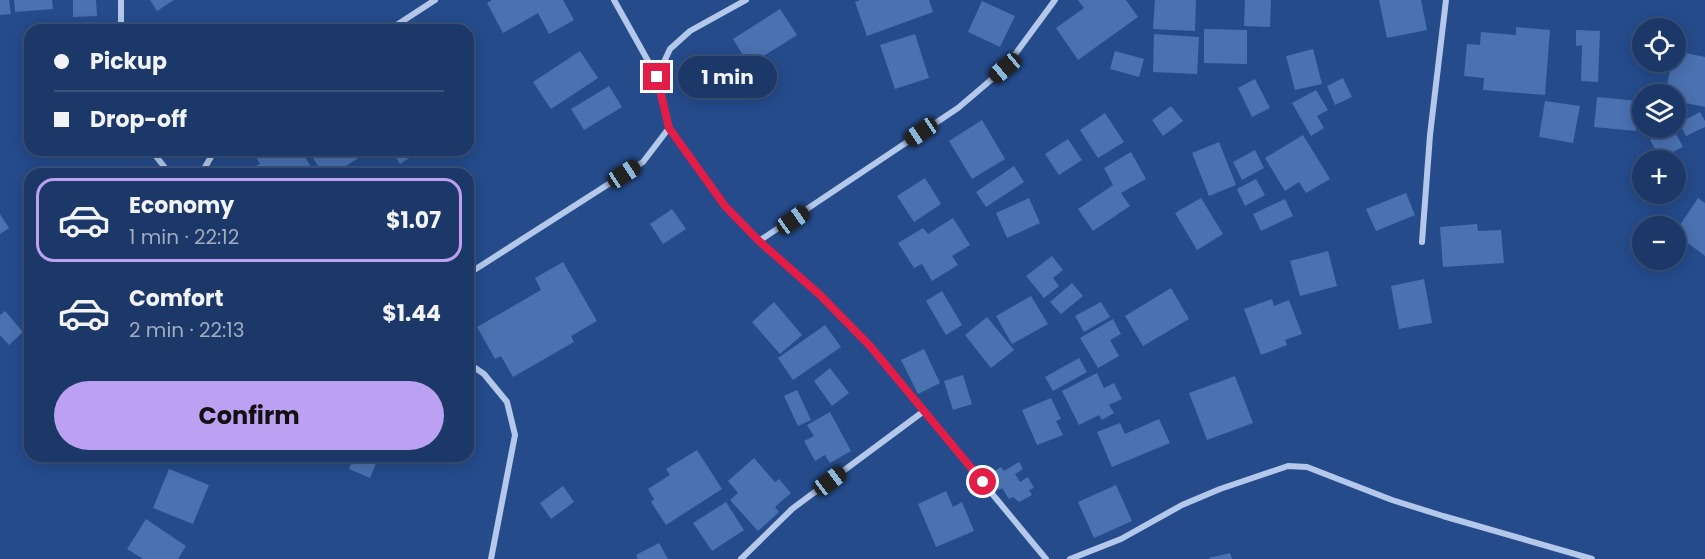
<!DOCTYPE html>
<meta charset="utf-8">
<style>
body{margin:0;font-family:Poppins,sans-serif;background:#253f6e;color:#f1f3f6;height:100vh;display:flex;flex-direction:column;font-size:22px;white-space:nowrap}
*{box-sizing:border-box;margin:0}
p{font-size:20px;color:#a0acc0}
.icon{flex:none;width:33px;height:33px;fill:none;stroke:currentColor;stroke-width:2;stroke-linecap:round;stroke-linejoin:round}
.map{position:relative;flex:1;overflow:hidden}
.sheet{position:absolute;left:24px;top:168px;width:450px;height:294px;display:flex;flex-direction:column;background:#1c3868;border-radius:18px;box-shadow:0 3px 15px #0003,0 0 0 2px #3a527c}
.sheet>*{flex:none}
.top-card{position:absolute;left:24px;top:24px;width:450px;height:132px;border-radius:18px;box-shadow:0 3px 15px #0003,0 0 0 2px #3a527c;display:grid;align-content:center;height:132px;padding:0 30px;background:#1c3868}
.fabs{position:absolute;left:1632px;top:18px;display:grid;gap:12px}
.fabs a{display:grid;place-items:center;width:54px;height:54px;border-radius:50%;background:#1c3868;box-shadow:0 3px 15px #0003,0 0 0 2px #3a527c;font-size:30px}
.end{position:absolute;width:27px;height:27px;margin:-14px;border:8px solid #e11d48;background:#fff;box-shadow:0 0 0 3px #fff}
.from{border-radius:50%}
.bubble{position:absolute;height:42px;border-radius:21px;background:#1c3868;box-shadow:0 3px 15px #0003,0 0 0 2px #3a527c;font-size:20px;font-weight:700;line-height:42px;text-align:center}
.car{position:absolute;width:18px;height:36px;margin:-18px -9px;border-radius:8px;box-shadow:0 0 4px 2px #0007;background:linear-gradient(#222 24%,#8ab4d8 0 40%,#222 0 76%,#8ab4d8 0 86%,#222 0)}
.top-card b{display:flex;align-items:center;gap:21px;height:57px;font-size:22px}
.top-card b+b{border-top:2px solid #3a527c}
.top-card i{width:15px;height:15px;background:#f1f3f6}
ul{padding:10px 0 0;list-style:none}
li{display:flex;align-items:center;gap:18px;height:84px;margin:0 12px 9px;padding:0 18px;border:3px solid transparent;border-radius:18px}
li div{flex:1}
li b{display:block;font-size:22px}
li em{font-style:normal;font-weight:700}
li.on{border-color:#bca0f2}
li>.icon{width:54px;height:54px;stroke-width:1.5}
.action{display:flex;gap:12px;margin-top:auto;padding:12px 30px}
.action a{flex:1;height:69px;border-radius:36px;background:#bca0f2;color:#111;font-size:24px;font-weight:700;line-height:69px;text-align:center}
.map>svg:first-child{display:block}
</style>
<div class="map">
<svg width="1705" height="559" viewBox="0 0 1705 559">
<rect width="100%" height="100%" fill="#254b8b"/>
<path fill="#4a71b0" d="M0,0H9L11,14L0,15Z
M14,0H52L53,9L15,12Z
M73,0H96L97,16L73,17Z
M150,0H174L157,11Z
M492,0H563L574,20L549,34L538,13L503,33L487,3Z
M860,0H929L933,12L867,36L855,2Z
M1078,0H1126L1138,17L1078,60L1056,28L1084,8Z
M1155,0H1196L1195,31L1153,29Z
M1245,0H1271L1270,27L1244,26Z
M1379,0H1421L1427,30L1387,38Z
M982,1L1015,16L1000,47L968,32Z
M780,9L797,35L749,65L733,39Z
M1516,27L1550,30L1545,95L1483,90L1484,78L1464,76L1467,44L1480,45L1481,32L1516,35Z
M1204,29L1247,30V64L1204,63Z
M1576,30L1600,31L1598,82L1581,81L1582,45L1576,46Z
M915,34L929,78L895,89L880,45Z
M1154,34L1199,37L1197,74L1153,72Z
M1313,49L1322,84L1295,90L1286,56Z
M580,51L598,78L551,109L533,82Z
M1115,51L1144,59L1139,77L1110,69Z
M1676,51L1705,57V107L1676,101V94H1665L1672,62H1676Z
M1343,78L1352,97L1335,105L1327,86Z
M1255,79L1270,108L1252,117L1238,88Z
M609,86L622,107L584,130L571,109Z
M1316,90L1328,110L1317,116L1324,128L1311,136L1292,103Z
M1597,97L1638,101L1636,131L1594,127Z
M1545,101L1580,106L1573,143L1539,137Z
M1171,106L1183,121L1163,136L1152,120Z
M1700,112L1705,121V127L1686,136L1679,123Z
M1105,113L1124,142L1098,158L1080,130Z
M982,120L1005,159L972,179L949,141Z
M1673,128L1683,147L1660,158L1650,140Z
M1303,135L1330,179L1306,193L1299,182L1285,191L1265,158Z
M1068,139L1082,160L1059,175L1045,154Z
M1219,142L1236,185L1209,196L1192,153Z
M252,150H301L315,174H253L250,169L260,164Z
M308,150H367L368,152L333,174H323Z
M391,150H422L400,164Z
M1255,150L1264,168L1242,180L1233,162Z
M1131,152L1146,179L1121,193L1130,206L1093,231L1078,209L1113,185L1104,168Z
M1014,166L1024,182L986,207L976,192Z
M925,178L941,204L914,222L897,196Z
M1256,179L1265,195L1245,206L1237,189Z
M1406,193L1415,215L1376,231L1366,209Z
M1029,198L1040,223L1007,238L996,213Z
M1201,198L1223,234L1197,250L1175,213Z
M1698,198L1705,203V256L1676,234V231Z
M1285,199L1293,216L1261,231L1253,214Z
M672,209L686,229L663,244L650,224Z
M0,214L9,228L0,234Z
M953,218L970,245L952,256L958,265L932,281L922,264L914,268L898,243L923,228L928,234Z
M1477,224L1478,231L1501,230L1504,263L1443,267L1440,227Z
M1328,251L1337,286L1300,296L1290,261Z
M1052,256L1063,270L1053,278L1059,286L1044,298L1026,276Z
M563,262L597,321L571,336L574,342L513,377L501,356L495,359L477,327L541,290L535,278Z
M1424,279L1432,323L1399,329L1391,286Z
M1072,283L1083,296L1061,314L1050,302Z
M1171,288L1189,319L1143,346L1125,316Z
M942,291L962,325L946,335L926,301Z
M1031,296L1048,324L1012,344L996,316Z
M1272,299L1274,306L1289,300L1302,334L1285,340L1287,345L1261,355L1244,309Z
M774,302L802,335L780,354L752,322Z
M1101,302L1110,317L1084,332L1075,316Z
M5,311L23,332L9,345L0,335V315Z
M987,317L1014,350L991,368L965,335Z
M1113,319L1121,334L1110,340L1119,356L1098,368L1080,338Z
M825,325L841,347L793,380L778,358Z
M924,349L940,383L918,394L901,360Z
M1079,358L1087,372L1053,391L1045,377Z
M830,368L849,393L832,406L814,381Z
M1097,373L1104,388L1114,383L1122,399L1109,405L1114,413L1102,420L1099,415L1079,425L1062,391Z
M963,375L972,404L953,410L944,381Z
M1235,376L1253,423L1207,440L1189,393Z
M797,390L811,420L798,426L784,396Z
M1051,398L1061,419L1056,421L1063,435L1037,445L1022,410Z
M830,412L851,451L830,463L825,455L815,461L804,441L814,436L807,425Z
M1159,419L1170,443L1112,467L1097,432L1120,423L1125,434Z
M697,450L722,489L666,525L651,502L654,499L648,489L670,475L666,469Z
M355,456H379L370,478L349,469Z
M754,458L775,482L779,479L791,493L775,507L779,512L758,531L730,500L738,493L728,481Z
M1019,462L1023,469L1015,474L1020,482L1028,477L1034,488L1029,490L1032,495L1019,502L1013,497L1009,499L1002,488L999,490L990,474L1001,467L1004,471Z
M169,469L209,485L193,524L153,508Z
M1116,485L1132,521L1094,538L1078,502Z
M563,486L574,502L551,519L540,503Z
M946,491L953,507L962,502L974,531L936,547L918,504Z
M726,502L744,530L712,551L693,523Z
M146,519L186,546L178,559H143L127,549Z
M659,543L668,559H638L636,555Z
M1230,553L1232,559H1210L1209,558Z"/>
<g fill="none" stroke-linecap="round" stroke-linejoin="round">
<path stroke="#b3c8ea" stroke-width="6" d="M121,30V0
M389,30L435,0
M657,77L670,49L690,31L746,0
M669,128L725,206L759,241L820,295L870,346L1046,559
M151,150L170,174
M201,174L215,150
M759,241L958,108L1005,68L1055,0
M1422,242L1430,135L1446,0
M468,274L643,162L669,128L657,77L614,0
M468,363L484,374L507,402L515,435L491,559
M741,559L792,509L924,411
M1070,559L1121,539L1182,505L1220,489L1288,466L1307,467L1392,500L1443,516L1592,559"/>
</g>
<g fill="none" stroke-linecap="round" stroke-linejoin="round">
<path stroke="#e11d48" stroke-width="8" d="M657,77L669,128L725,206L759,241L820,295L870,346L983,482"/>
</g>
</svg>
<div class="fabs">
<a><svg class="icon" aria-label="locate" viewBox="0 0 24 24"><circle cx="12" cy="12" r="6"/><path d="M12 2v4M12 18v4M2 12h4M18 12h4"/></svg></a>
<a><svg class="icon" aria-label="layers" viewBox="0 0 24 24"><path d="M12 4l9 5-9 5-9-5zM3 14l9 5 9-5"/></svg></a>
<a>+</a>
<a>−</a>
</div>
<i class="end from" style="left:983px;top:482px"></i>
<i class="end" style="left:657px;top:77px"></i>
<div class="bubble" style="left:678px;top:56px;width:99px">1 min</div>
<i class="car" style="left:1005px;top:68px;rotate:230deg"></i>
<i class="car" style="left:921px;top:132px;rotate:236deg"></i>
<i class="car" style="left:624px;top:174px;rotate:57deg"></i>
<i class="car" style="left:793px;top:220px;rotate:55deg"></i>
<i class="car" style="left:830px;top:481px;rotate:53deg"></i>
<div class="top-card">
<b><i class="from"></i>Pickup</b>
<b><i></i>Drop-off</b>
</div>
<section class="sheet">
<ul>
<li class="on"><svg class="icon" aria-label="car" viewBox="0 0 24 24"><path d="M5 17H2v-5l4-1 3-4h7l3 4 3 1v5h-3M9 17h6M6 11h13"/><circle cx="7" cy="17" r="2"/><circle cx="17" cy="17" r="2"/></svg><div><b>Economy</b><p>1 min · 22:12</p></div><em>$1.07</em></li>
<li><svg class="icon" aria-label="car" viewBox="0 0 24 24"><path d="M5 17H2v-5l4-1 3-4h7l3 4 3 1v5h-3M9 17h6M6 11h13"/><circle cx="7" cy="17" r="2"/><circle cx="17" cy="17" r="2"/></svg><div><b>Comfort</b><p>2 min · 22:13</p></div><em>$1.44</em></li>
</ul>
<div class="action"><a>Confirm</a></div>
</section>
</div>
